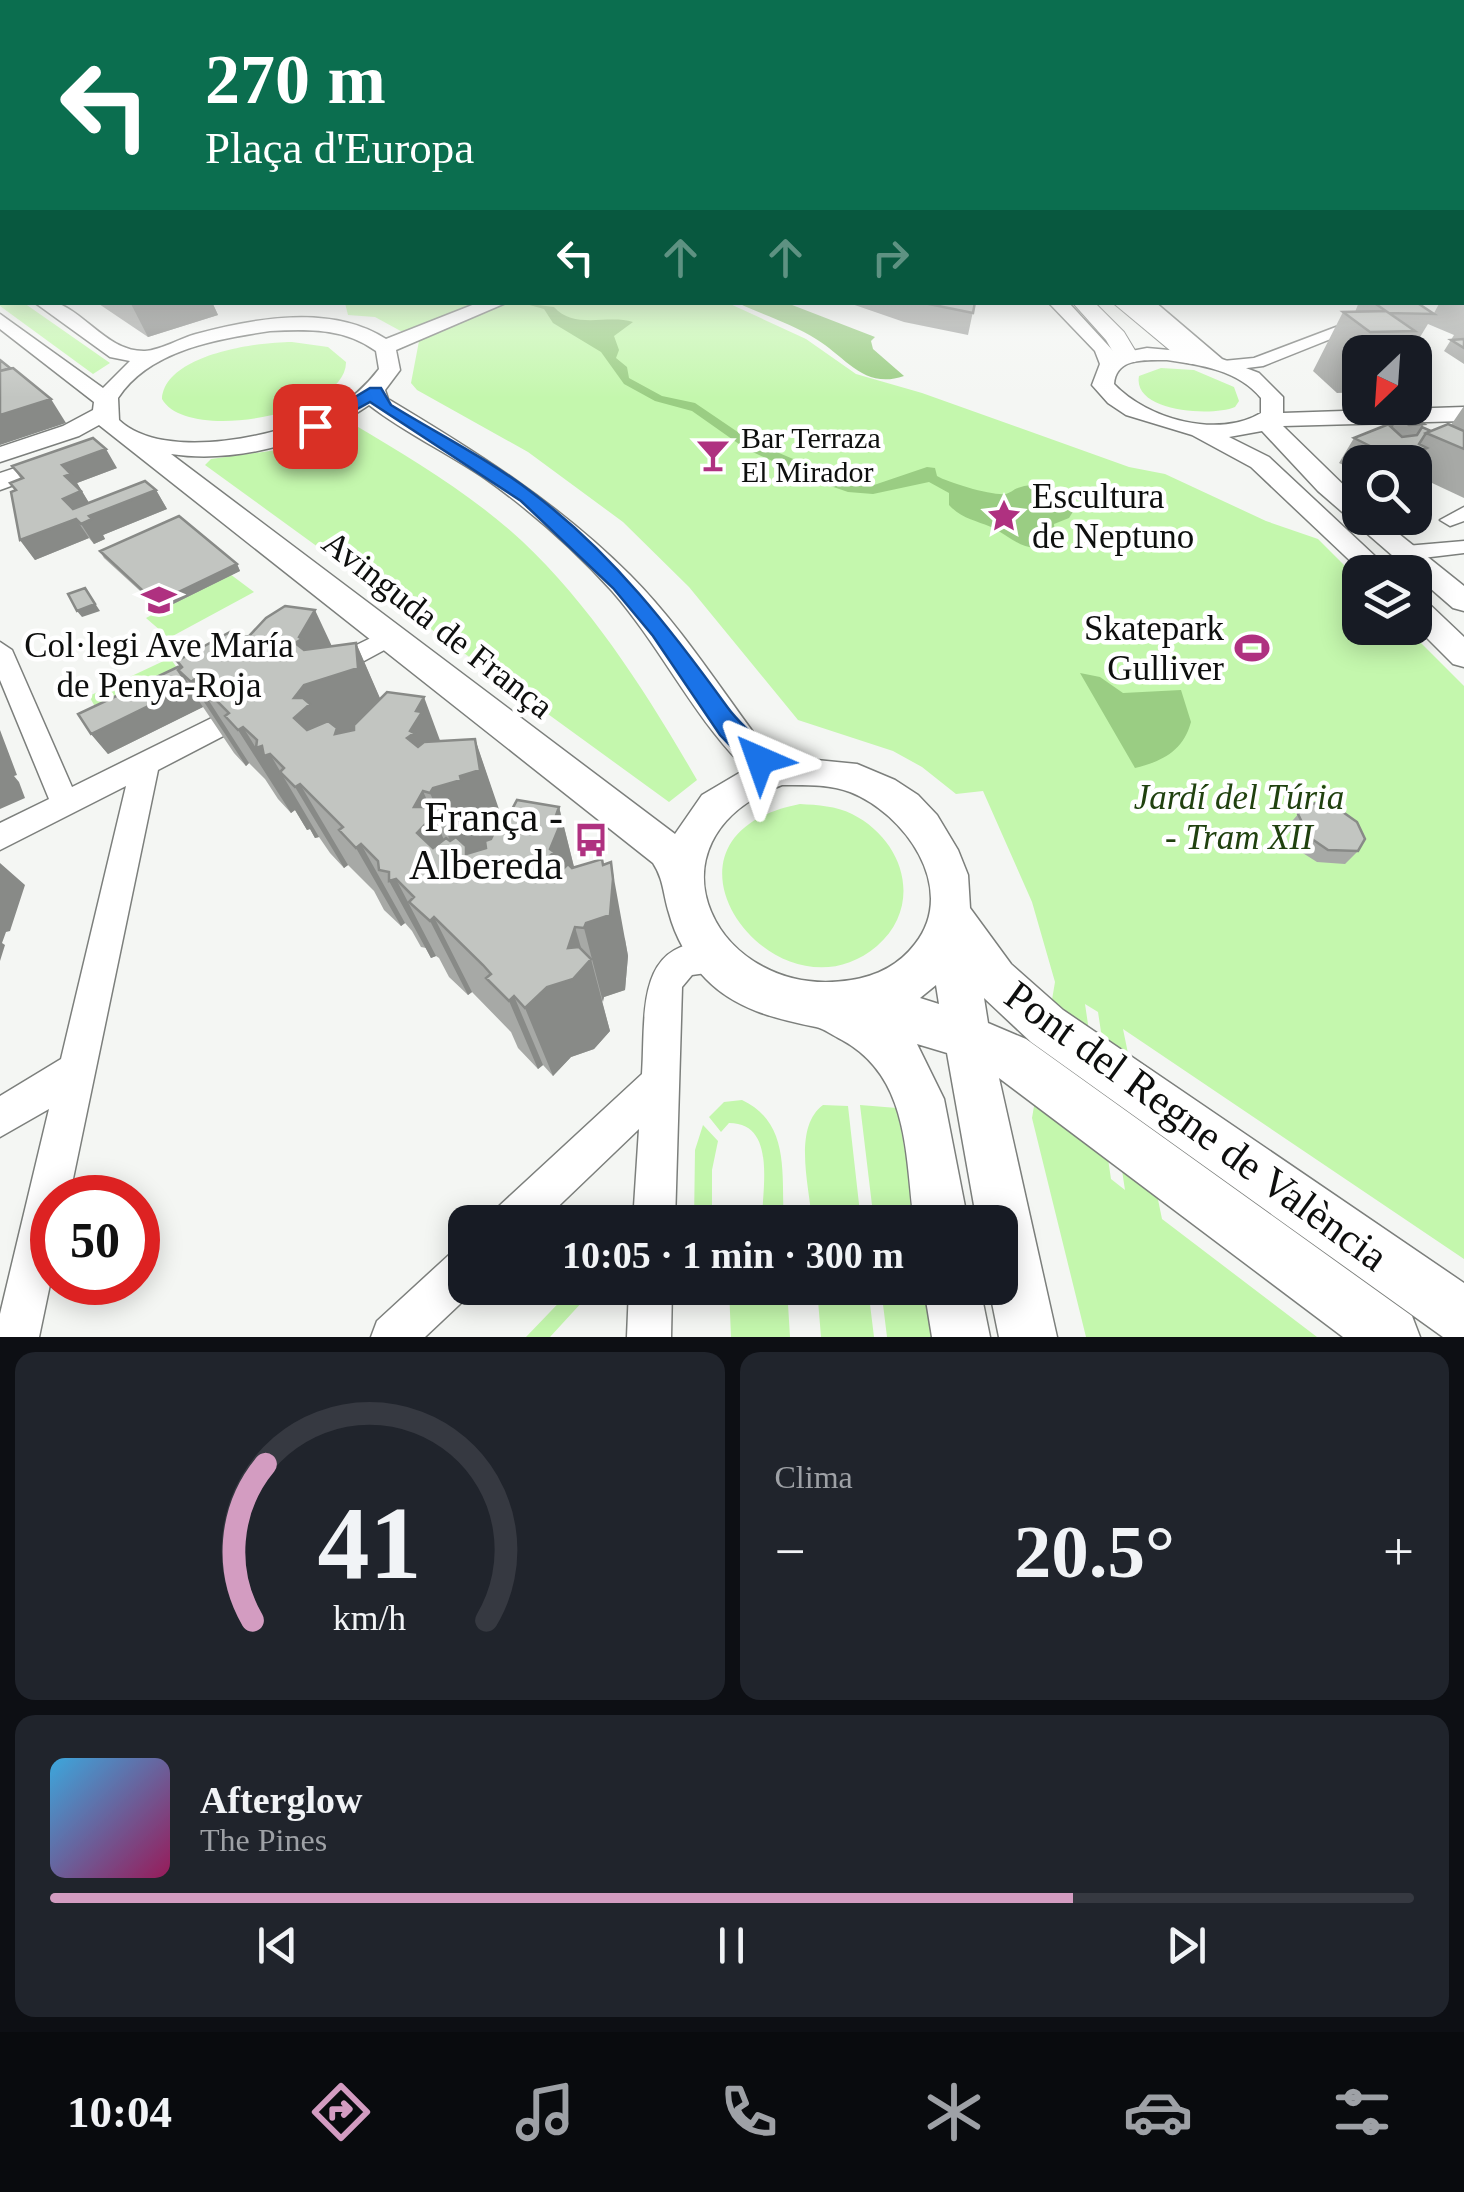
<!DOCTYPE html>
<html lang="es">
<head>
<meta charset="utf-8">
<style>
	body { margin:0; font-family:"Times New Roman",serif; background:#20242c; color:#f1f3f6; height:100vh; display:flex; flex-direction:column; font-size:38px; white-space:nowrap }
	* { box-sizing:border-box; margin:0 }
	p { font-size:32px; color:#9ea1a6 }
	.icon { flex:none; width:55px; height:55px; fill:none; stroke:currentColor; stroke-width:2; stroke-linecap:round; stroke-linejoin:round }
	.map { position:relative; height:1337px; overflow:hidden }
	.sheet { display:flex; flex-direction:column; gap:15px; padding:15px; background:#0d0f14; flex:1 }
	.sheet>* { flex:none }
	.banner { position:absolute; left:0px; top:0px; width:1465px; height:305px; box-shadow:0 5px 25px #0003; background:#0b6e4f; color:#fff; overflow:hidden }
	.needle { width:65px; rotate:205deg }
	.fabs { position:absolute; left:1342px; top:335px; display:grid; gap:20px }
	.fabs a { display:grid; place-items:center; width:90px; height:90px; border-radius:20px; background:#171b24; box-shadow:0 5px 25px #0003; font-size:50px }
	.speed { position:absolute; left:30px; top:1175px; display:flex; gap:20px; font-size:50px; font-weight:700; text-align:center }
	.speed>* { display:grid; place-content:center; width:130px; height:130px; border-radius:50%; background:#171b24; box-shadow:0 5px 25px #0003; line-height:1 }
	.speed .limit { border:15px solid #d22; background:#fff; color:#111 }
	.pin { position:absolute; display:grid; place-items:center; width:85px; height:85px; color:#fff; margin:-42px; border-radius:20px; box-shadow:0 5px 15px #0006 }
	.me { position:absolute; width:110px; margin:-55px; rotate:317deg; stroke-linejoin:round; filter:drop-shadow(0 0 8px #0008) }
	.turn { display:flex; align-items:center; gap:35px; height:210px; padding:0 40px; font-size:45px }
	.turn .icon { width:130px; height:130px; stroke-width:2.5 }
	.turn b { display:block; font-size:70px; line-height:85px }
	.lanes { display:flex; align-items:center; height:95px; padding:0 40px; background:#0003; justify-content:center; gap:50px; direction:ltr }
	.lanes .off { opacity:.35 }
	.big { font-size:75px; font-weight:800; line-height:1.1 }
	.sheet .tile { flex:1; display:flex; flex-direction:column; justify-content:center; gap:15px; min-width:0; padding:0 35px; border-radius:20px; background:#20242c }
	.sheet .dial { align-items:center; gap:0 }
	.dial svg { height:260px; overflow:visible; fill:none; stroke:#363941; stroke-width:7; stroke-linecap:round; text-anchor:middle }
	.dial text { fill:#f1f3f6; stroke:none }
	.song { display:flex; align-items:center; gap:30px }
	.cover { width:120px; height:120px; border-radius:15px; background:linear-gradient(135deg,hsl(200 70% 55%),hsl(330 70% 35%)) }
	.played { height:10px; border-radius:5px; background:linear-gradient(90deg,#d39cc1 75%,#363941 75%) }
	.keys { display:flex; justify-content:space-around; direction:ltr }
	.heat { display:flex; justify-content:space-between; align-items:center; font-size:55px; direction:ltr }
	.sheet .tiles { flex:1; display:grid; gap:15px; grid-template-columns:1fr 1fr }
	.tile:last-child { grid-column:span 2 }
	.trip { position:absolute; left:448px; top:1205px; width:570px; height:100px; border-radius:20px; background:#171b24; box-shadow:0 5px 25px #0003; font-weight:800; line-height:100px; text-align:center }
	.tab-bar { display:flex; height:160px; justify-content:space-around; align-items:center; background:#090b0e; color:#9ea1a6 }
	.tab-bar .icon { width:70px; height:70px }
	.tab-bar .selected { color:#d39cc1 }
	.tab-bar b { font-size:45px; color:#f1f3f6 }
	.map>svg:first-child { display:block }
</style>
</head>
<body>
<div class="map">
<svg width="1464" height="1337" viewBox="0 0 1464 1337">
	<rect width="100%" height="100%" fill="#f4f6f3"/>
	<path fill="#c4f7ad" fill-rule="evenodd" d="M0 286 2 302 24 303 110 363 93 374 0 306Z
		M345 303H728L806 339 856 374 922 393 1129 467 1165 474 1266 521 1318 539 1360 581V628H1406L1464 686V1259L1123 1029 1162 1219 1317 1337H1086L1032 1118 1055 982 1032 902 983 791 956 794 922 767 893 751 798 720 689 587 623 522 528 452 417 390 411 383 419 341 375 317 348 315ZM1085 1004 1098 1012 1125 1190 1111 1179Z
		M292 342 328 347 346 362C347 414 187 444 162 399 165 354 258 342 292 342Z
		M1161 368 1194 370 1234 387 1239 401 1235 407C1212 417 1132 412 1139 376Z
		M353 424C412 459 471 494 522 541 593 608 648 695 697 780L669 802 205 465 211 459 277 450Z
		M230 574 254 592 169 638 146 618Z
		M170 658 185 679 102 719 89 696Z
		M800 804C818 805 836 806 852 814 904 840 924 905 877 946 777 1031 630 837 800 804Z
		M742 1100C791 1123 781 1175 784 1222H762C762 1189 777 1123 729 1123L721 1132 709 1117 724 1102Z
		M823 1105 848 1106 861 1222H812C810 1189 792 1128 823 1105Z
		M860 1105 897 1108 918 1222H874Z
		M703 1125 718 1141 712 1170V1222H694L695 1150Z
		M573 1288H595L550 1337H526Z
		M729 1288H787L790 1337H731Z
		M817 1288H868L874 1337H821Z
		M881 1288H928L937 1337H887Z"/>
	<path fill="#9acd83" d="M522 303 554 307C574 330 608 314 633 322L614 336 619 350 616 358 627 367 629 378 662 396 695 403 751 441 845 481 874 485 927 467 935 468 937 476C949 483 993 496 1006 494 1011 493 1015 488 1021 487 1041 481 1068 489 1074 510L1069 518 1054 524 1055 541C1028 559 1013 537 991 527 975 520 962 519 949 505V493L929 482 873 494 848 492 816 481 746 449 692 411 655 401 624 384 601 352 553 323 544 309Z
		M738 303H787L875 337 871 341 873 349 904 376C864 390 846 357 816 339 793 324 763 315 738 303Z
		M1080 673 1100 677 1123 693 1181 690 1191 722C1183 751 1163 761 1135 768Z"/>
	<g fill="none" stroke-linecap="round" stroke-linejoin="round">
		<g stroke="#7c7f7c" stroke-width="3">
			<path id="minor" d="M1464 280V289H1462V280Z
				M1402 302H1423L1263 366 1223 371 1215 366 1223 361 1254 358Z
				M1464 507V521L1450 526 1440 520Z
				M1464 541V553L1406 560 1395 553 1406 546Z
				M393 627 405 635 401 641 340 674H322L319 668 322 662Z
				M0 642 12 650 72 787 238 705H256L260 712 256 719 158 770 69 1198H52V1275L39 1337H0V1314L49 1109 0 1137V1096L61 1059 126 786 0 850V823L49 799 0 680Z
				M715 943 727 948 732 959 727 970 692 975 682 987 675 1222H633L639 1129 542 1222H492L498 1207 642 1074C646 1017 634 937 715 943Z
				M465 1248V1288H477L425 1337H371L377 1321 450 1254Z
				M629 1288H672L671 1337H627Z"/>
		</g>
		<g stroke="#7c7f7c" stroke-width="3">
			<path id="major" d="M0 268H2V280H0Z
				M34 302C41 302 51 301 57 303 88 315 109 352 145 351 161 350 181 338 196 334 255 318 332 304 386 339L480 302H508L396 350 400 370 385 390 388 399C475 451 558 503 630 575 677 622 714 679 753 732L786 757 857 764 895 780 918 795 937 815 958 850 968 875 970 908 1011 964 1063 1010 1464 1283V1337H1443L1031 1042 984 998 988 1023 1026 1039 1412 1316 1420 1337H1343L999 1078 1057 1337H999L989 1288H1000V1222H977L947 1053 917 1044 944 1099 968 1222H914C905 1156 910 1077 842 1040 834 1036 823 1028 816 1027 776 1019 735 1009 706 979 689 962 675 936 669 913 663 894 664 880 653 863L99 425 79 436 0 462V447L63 426 93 410 94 402 0 329V314L103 388 130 361 110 357ZM270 331C308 329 344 328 376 351L379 369C366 386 352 399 333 409 283 436 165 463 119 420L118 398C149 350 217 339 270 331ZM369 405C405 433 448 453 486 479 531 511 575 550 612 591 661 647 693 717 746 769L702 795 675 834 171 454C236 464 316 442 369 405ZM782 785C804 785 829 784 850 792 904 813 959 888 915 944 899 965 877 976 851 980 717 1002 635 841 782 785ZM936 985 939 1004 920 998Z
				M1048 302H1068L1116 354 1147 348 1191 352 1134 302H1155L1222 359 1259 373 1283 397V413L1464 407V421L1283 426 1360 501V518H1379L1464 586V611L1453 608 1318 491 1262 431 1229 437 1269 457 1392 572H1362L1251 467 1192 435 1126 415 1108 403 1092 385 1100 364 1095 351ZM1167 360C1201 365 1238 370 1261 398V413C1218 439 1147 419 1114 384 1116 357 1146 360 1167 360Z
				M57 454 69 461 66 466 0 490V473Z
				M1415 598 1426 601 1464 637V667L1453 664 1415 626Z
				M924 1288H980L990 1337H932Z"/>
		</g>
		<g stroke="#7c7f7c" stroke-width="2">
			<path id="highway" d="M1072 302H1094L1124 332 1139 357 1135 362H1119L1106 340Z
				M1112 302H1136L1204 357 1192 364 1184 362Z"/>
		</g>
		<use href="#minor" fill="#fff" fill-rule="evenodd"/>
		<use href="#major" fill="#fff" fill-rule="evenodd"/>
		<use href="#highway" fill="#fff" fill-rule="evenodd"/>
	</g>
	<path fill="#a7a9a6" d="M1462 211H1464V265H1462Z
		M1462 287H1464V364L1444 351 1454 335 1428 324 1440 302H1462Z
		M96 302H212L218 315 148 337Z
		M846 302H975L968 335 904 322Z
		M1359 302H1416L1434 314 1411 352H1360V392L1337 393 1313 371 1343 312H1355Z
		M1464 406V498L1415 475V462H1360V473L1339 463 1354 438 1394 422 1397 417 1424 424 1422 427 1431 431 1451 425Z
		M12 466 117 468 77 483 89 503 156 490 167 509 103 535 105 539 94 544 89 538 35 560 20 540 21 479Z
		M100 551 237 564 240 571 161 610 104 558Z
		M234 639 332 647 356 643 380 699 440 741 475 739 501 818 559 807 574 867 625 939 628 956 625 990 604 997 602 1002 610 1031 594 1049 571 1057 553 1076 543 1065 538 1069 518 1048 511 1032 472 992 468 995 449 977 439 958 436 956 431 958 426 948 421 947 412 931 405 923 401 926 384 910 374 891 348 865 344 868 330 853 319 837 315 838 310 829 307 830 295 810 291 813 278 799 265 779 249 763 246 766 234 753 203 707 108 754 91 734 180 666 177 661Z
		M1306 805 1358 851 1345 864 1317 862 1298 850 1287 827Z"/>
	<path fill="#888a87" d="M130 302H212L218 315 148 337Z
		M51 399 66 423 0 445V415Z
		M1386 447 1377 462H1370L1378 450Z
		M1427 448 1415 466V462H1400L1402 460Z
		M106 449 117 468 77 483 94 511 76 518 63 499 62 465Z
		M156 490 167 509 103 535 105 539 94 544 81 524 89 516Z
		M76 519 89 538 35 560 20 540Z
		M237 564 240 571 161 610 156 603Z
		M85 588 100 611 82 617 77 611Z
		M315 610 344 672 356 643 393 728 346 772 257 679 231 640 230 632 246 659Z
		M195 679 249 763 246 766 191 682Z
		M189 686 203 707 108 754 91 734Z
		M424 697 455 781 460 776 475 739 503 821 508 852 464 874 407 738 416 711Z
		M243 727 256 748 262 746 270 754 319 837 315 838 310 829 307 830 295 810 291 813 238 730Z
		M0 730 17 775 14 776 19 782 25 798 0 809Z
		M300 784 348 865 344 868 295 787Z
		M423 791 468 896 417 833 414 807Z
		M559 807 579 887 575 927 586 965 591 959 610 1031 594 1049 571 1057 553 1076 525 1008 568 948 548 858 553 824Z
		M361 844 405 923 401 926 356 848Z
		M611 862 628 956 625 990 604 997 603 1002 584 928Z
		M0 863 25 885 10 931 6 932 2 943 5 945 0 961Z
		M396 879 436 956 431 958 389 881Z
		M434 917 472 992 468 995 430 921Z
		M514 996 543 1065 538 1069 509 1001Z"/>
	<path fill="#c2c5c1" stroke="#888a87" stroke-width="2.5" d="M0 211H2V232L0 230Z
		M919 302H975L973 313Z
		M1373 302H1416L1434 314 1389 313 1415 331 1370 332 1343 312 1386 311Z
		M1464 339V348L1451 340Z
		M0 360 10 368 0 371Z
		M13 368 51 399 0 415V371Z
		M1413 416 1424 424 1409 425 1397 417Z
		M1394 422 1392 426 1389 425 1402 437 1417 435 1422 427 1431 431 1426 433 1419 444 1427 448 1402 460 1387 454 1394 450 1386 447 1378 450 1354 438Z
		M1448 424 1464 431V449L1426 433Z
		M93 438 106 449 62 465 71 474 65 476 81 491 63 499 73 509 145 481 156 490 89 516 92 519 81 524 76 519 20 540 11 492 16 490 10 483 23 478 12 466Z
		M179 516 237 564 156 603 100 551Z
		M85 588 95 604 77 611 68 594Z
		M285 606 315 610 299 637 302 639 295 643 304 650 356 643 358 668 304 685 294 698H303L310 704 294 718 307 730 328 721 337 728 335 734 354 730V725L387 692 424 697 416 711 422 712 410 731 414 733 407 738 418 747 424 742 475 739 480 770 460 776 461 780 433 788 430 793 423 791 414 807H424L433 816 417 833 433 848 446 838 450 841 456 837 466 846V854L486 848 485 841 491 839 502 816 508 817 517 800 559 807 553 824 560 825 550 849 554 852 548 858 562 870 568 864 572 868 602 859 603 865 611 862 613 879 610 915 586 923 584 928 575 927 568 948 579 947 591 959 573 979 547 987 525 1008 514 996 509 1001 486 978 491 974 483 965 434 917 430 921 409 902 414 897 396 879 389 881V872L379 870 378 861 361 844 356 848 339 830 343 827 300 784 295 787 280 772 284 768 270 754 264 756 262 746 256 748 257 740 243 727 238 730 225 716 229 713 195 679 191 682 178 670 182 667 177 661 230 632 231 640 249 636 266 618Z
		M180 666 181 668 178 670 189 686 91 734 78 714Z
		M1316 803 1337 808 1357 822 1365 839 1358 851 1328 850 1309 837 1298 814 1306 805Z"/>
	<linearGradient id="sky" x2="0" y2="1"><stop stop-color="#89bec0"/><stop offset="0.53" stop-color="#fafbfa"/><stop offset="1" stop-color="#fafbfa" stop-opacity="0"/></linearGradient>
	<rect width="1464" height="398" fill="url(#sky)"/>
	<path fill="#1a73e8" stroke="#114b97" stroke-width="2.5" d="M370 388H381L391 405C438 434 490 460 534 494 612 553 671 629 728 708 741 726 762 740 772 760L769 767H751L720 735 653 636 613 588 521 501 370 402 321 429 307 426Z"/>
	<defs>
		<g id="bar-bare" transform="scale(2.7)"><path d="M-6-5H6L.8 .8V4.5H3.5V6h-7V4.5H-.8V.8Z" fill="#af3180" stroke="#fff" stroke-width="2.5" paint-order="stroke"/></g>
		<g id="sight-bare" transform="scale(2.7)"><path d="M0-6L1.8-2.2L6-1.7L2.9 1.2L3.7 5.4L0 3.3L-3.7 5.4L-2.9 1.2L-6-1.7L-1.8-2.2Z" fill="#af3180" stroke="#fff" stroke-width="2.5" paint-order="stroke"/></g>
		<g id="school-bare" transform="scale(2.7)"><path d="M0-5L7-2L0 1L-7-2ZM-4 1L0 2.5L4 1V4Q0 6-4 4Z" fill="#af3180" stroke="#fff" stroke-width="2.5" paint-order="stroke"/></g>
		<g id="stadium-bare" transform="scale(2.7)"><path d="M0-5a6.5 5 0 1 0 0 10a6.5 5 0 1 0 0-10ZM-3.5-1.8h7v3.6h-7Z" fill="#af3180" stroke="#fff" stroke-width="2.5" paint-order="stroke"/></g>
		<g id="bus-bare" transform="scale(2.7)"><path d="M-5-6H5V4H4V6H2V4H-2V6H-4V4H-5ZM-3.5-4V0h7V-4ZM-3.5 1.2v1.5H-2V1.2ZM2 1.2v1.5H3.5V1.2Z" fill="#af3180" stroke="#fff" stroke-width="2.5" paint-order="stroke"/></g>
	</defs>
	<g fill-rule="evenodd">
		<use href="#bar-bare" x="713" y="455"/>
		<use href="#sight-bare" x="1004" y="516"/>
		<use href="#school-bare" x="159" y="600"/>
		<use href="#stadium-bare" x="1252" y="648"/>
		<use href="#bus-bare" x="591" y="840"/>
	</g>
	<g text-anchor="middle" stroke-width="9" stroke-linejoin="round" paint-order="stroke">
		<g font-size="30" fill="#0e0f0e" stroke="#fff" text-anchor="start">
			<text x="741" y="448">Bar Terraza<tspan x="741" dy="34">El Mirador</tspan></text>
		</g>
		<g font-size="35" fill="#0e0f0e" stroke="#fff" text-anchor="start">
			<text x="1032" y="508">Escultura<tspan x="1032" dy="40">de Neptuno</tspan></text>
			<text x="1224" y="640" text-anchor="end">Skatepark<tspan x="1224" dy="40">Gulliver</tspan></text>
			<text x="159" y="657" text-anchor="middle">Col·legi Ave María<tspan x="159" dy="40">de Penya-Roja</tspan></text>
		</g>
		<g font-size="35" fill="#0e0f0e" stroke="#fff">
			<text transform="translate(438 624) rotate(38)" y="12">Avinguda de França</text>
		</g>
		<g font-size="35" font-style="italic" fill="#20410f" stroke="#fff">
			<text x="1239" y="809">Jardí del Túria<tspan x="1239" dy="40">- Tram XII</tspan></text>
		</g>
		<g font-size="42" fill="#0e0f0e" stroke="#fff" text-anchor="end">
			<text x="563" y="831">França -<tspan x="563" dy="48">Albereda</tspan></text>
		</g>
		<g font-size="42" fill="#0e0f0e" stroke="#fff">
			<text transform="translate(1197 1125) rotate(36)" y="15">Pont del Regne de València</text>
		</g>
	</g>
</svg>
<div class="fabs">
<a><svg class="needle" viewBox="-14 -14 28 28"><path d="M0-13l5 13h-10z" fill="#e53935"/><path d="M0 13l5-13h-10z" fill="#9ea1a6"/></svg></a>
<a><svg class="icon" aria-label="search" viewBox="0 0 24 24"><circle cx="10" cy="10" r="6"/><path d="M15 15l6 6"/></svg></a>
<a><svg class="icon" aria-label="layers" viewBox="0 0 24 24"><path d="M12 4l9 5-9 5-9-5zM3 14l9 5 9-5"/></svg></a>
</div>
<div class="speed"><div class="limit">50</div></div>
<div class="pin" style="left:315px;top:426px;background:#d93025"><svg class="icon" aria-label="arrive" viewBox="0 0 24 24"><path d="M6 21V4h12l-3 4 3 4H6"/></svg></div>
<svg class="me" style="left:760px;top:760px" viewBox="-20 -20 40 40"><path d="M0-17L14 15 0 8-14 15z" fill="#1a73e8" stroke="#fff" stroke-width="4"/></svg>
<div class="trip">10:05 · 1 min · 300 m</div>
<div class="banner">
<div class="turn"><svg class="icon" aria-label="left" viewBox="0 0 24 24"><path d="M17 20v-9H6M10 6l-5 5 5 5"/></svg><div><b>270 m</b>Plaça d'Europa</div></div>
<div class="lanes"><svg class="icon" aria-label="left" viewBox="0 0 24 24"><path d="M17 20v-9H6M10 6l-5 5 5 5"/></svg><svg class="icon off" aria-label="ahead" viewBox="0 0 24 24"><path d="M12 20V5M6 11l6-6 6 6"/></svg><svg class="icon off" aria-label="ahead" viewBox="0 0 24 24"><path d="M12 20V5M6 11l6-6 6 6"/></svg><svg class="icon off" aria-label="right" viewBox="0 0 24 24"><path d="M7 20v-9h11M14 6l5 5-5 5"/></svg></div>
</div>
</div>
<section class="sheet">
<div class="tiles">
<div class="tile dial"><svg viewBox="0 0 100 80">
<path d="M14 69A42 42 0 1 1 86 69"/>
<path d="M14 69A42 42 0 0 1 18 21" stroke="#d39cc1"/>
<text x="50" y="56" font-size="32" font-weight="700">41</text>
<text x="50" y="72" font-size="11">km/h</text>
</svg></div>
<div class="tile"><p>Clima</p>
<div class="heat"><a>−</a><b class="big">20.5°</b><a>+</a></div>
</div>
<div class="tile">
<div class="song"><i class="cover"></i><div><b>Afterglow</b><p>The Pines</p></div></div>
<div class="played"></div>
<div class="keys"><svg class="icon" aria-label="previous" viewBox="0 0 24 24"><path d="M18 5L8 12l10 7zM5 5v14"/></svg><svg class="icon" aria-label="pause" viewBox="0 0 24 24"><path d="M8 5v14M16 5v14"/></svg><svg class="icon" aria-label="next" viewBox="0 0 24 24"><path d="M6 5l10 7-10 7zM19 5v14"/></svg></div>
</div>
</div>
</section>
<nav class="tab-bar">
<b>10:04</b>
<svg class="icon selected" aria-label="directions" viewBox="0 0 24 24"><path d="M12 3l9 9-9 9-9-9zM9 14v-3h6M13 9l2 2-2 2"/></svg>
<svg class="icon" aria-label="music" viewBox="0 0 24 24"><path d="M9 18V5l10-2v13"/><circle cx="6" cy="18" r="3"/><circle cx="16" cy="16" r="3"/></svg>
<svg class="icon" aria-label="phone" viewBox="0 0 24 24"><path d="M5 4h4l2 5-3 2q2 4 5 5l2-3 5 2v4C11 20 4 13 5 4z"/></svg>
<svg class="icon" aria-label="climate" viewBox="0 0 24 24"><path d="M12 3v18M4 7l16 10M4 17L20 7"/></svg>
<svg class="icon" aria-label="car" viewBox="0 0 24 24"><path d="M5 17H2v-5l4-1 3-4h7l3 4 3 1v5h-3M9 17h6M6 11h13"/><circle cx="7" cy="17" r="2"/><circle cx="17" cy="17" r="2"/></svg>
<svg class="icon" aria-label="filters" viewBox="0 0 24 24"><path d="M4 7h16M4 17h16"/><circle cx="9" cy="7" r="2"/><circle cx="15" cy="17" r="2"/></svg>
</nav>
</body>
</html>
